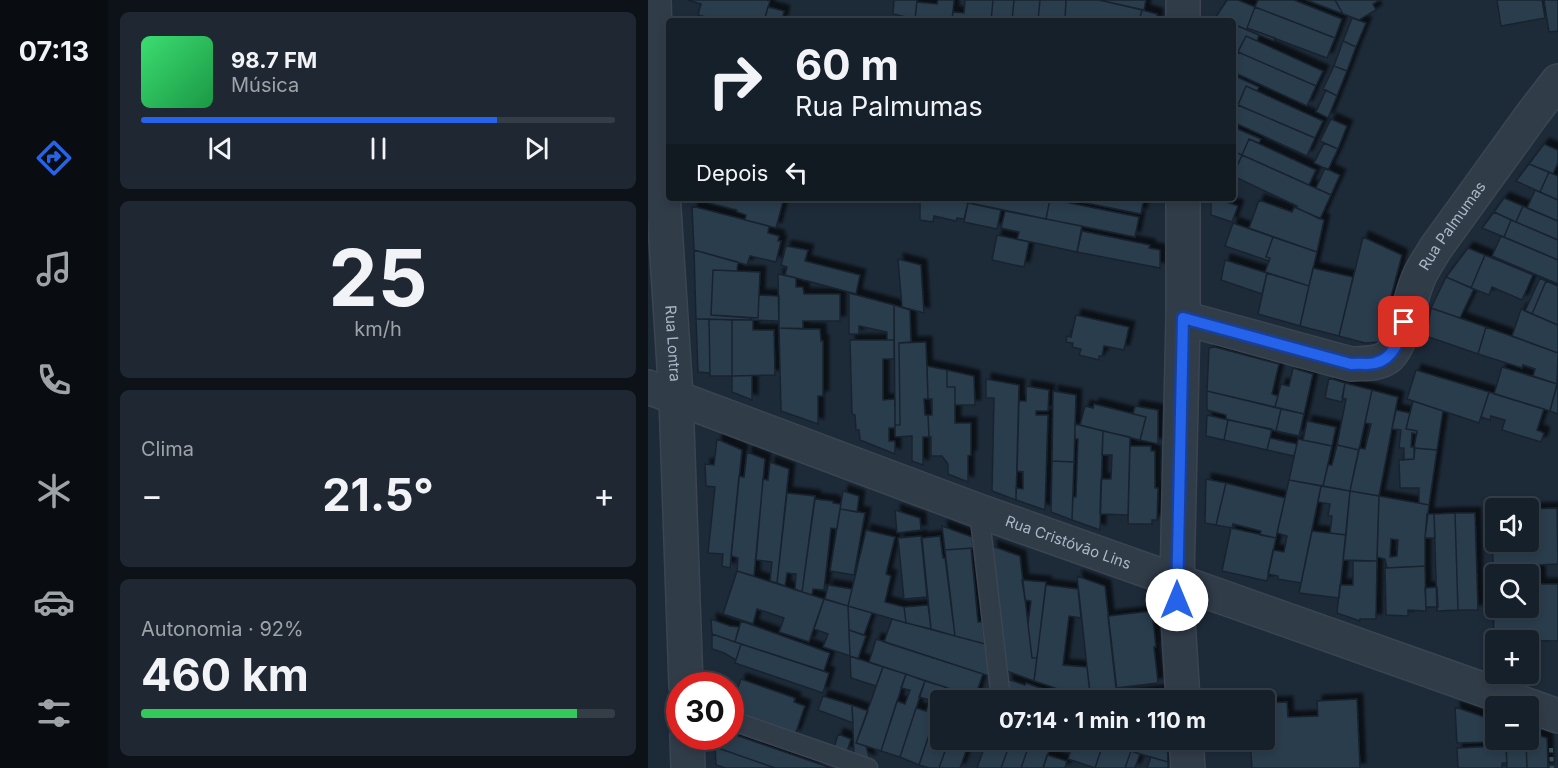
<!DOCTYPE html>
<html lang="pt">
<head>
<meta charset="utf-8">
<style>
	body { margin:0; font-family:Inter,sans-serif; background:#1f2832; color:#f1f3f6; height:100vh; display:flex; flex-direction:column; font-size:22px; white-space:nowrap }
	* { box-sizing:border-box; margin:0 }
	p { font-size:20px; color:#9ea3a8 }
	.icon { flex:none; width:33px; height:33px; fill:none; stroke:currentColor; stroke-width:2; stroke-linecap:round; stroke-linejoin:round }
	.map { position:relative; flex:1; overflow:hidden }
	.drawer { display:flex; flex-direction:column; gap:12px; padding:12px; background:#0c1217; width:540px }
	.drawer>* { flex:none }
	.hud { position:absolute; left:18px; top:18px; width:570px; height:183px; border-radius:6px; box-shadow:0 3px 9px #0003,0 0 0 2px #353e47; background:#16202a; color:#f1f3f6; overflow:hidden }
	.controls { position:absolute; left:837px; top:498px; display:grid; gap:12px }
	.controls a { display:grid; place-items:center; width:54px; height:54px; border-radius:6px; background:#16202a; box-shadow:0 3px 9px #0003,0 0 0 2px #353e47; font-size:30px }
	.speed { position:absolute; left:18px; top:672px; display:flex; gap:12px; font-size:30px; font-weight:700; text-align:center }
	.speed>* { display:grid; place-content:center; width:78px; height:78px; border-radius:50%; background:#16202a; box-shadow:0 3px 9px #0003,0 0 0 2px #353e47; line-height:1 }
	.speed .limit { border:9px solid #d22; background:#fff; color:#111 }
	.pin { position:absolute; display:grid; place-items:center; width:51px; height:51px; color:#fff; margin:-26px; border-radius:12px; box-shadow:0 3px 9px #0006 }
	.me { position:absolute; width:66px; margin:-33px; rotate:0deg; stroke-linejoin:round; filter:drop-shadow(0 0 4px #0008) }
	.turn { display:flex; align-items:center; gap:21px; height:126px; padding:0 30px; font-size:27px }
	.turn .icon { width:78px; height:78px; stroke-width:2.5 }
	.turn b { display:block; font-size:42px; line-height:51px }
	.then { display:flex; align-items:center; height:57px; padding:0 30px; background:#0003; gap:12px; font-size:22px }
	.big { font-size:45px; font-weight:700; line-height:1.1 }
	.drawer .widget { flex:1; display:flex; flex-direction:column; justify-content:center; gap:9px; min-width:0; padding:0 21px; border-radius:9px; background:#1f2832 }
	.drawer .dial { align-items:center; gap:0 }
	.dial b { font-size:78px; line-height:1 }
	.song { display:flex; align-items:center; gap:18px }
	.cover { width:72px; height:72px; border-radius:9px; background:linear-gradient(135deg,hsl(140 70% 55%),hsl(140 70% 35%)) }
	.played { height:6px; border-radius:3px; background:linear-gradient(90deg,#2563eb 75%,#353e47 75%) }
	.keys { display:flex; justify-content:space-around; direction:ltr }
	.heat { display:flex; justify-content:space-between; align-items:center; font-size:33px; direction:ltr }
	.charge { height:9px; border-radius:4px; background:linear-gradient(90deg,#34c759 92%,#353e47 0) }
	.trip { position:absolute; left:282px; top:690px; width:345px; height:60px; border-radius:6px; background:#16202a; box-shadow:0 3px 9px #0003,0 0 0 2px #353e47; font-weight:700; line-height:60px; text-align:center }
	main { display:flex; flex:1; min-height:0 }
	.menu { display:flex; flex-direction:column; width:108px; justify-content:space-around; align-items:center; background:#090d11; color:#9ea3a8 }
	.menu .icon { width:42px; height:42px }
	.menu .current { color:#2563eb }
	.menu b { font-size:27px; color:#f1f3f6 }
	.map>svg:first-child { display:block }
</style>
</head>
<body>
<main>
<nav class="menu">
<b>07:13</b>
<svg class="icon current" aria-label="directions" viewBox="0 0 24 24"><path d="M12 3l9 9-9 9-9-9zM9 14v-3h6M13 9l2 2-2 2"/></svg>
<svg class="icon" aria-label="music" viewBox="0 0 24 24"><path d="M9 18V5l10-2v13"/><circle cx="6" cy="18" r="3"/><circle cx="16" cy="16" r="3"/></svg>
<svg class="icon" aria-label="phone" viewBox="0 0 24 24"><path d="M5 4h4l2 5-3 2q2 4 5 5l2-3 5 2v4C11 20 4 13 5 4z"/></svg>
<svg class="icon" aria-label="climate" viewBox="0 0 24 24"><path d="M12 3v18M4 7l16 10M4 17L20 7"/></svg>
<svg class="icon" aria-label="car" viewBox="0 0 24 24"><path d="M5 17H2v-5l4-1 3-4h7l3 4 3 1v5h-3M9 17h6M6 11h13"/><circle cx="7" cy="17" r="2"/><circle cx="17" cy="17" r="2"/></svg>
<svg class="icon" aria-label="filters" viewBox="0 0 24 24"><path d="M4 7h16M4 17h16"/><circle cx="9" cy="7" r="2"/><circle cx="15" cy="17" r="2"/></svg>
</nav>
<section class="drawer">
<div class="widget">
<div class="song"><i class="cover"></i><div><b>98.7 FM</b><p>Música</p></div></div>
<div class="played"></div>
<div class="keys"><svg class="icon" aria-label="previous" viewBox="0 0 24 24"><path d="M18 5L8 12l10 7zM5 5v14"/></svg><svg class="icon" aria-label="pause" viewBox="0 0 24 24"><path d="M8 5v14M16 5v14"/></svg><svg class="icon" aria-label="next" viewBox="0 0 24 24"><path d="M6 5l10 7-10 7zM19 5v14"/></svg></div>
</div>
<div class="widget dial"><b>25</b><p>km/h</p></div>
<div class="widget"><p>Clima</p>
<div class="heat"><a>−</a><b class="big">21.5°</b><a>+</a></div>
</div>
<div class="widget"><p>Autonomia · 92%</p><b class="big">460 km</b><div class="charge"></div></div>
</section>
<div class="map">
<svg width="910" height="768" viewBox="0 0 910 768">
	<defs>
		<filter id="shadow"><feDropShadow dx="5.5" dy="-5.5" stdDeviation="1.5" flood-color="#0009"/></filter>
	</defs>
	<rect width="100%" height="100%" fill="#1d2a38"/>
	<path fill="#2c3c4d" stroke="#19232f" stroke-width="1.5" fill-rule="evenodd" filter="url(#shadow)" d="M40 0H118L122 1 116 21H74L50 15 53 4Z
		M246 0H269L267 19 245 14Z
		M290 0H306L304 21H278L267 19 269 2 289 4Z
		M317 0H345L343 21H304L305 12 316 13Z
		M345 0H366L364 21H343Z
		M366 0H392L390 21H364Z
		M392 0H418L417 21H390Z
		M418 0H451L494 10 491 21H432L424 19V21H420L417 20Z
		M451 0H498L496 10Z
		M579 0H590L607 7 599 28 627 38 626 41 585 24V21H578L568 17Z
		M610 0H646L694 19 687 38 607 7Z
		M658 0H687L695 14Z
		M687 0H732L725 4 728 10 711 20 695 14Z
		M849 0H894L897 18 853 26Z
		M896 0H910V31L901 32Z
		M120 7 136 11 134 21H116Z
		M607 7 687 38 679 58 599 28Z
		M494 10 509 14V21H491Z
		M704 18 718 23 708 47 695 41Z
		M585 24 611 35 609 41 598 36 590 52 585 50Z
		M598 36 675 71 668 86 590 52Z
		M695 41 708 47 699 71 686 66Z
		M590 52 668 86 659 106 585 72V64Z
		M686 66 699 71 689 96 675 89Z
		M585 75 611 87 609 91 598 86 590 105 585 103Z
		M598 86 675 121 667 138 590 105Z
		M678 90 689 96 680 118 668 112Z
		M590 105 667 138 659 156 585 122V116Z
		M683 119 699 126 690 149 672 141Z
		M585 127 613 139 611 143 601 139 594 155 585 151Z
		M601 139 668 170 661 185 594 155Z
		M676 143 690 149 680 170 666 163Z
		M896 144 910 150V163L905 174 881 164Z
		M585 151 594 155 585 175Z
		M594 155 683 195 672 219 649 208V206L585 176Z
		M881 164 901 172 892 192 868 181Z
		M677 168 692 175 683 195 668 188Z
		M901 172 910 176V200L892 192Z
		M887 190 910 200V221L879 208Z
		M63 198H136L128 228 97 220 98 215 89 212V210L61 203Z
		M272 198H296L320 203 316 219 309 218 308 221 286 216 285 222 272 220Z
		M309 198H397L402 199 398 219 308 200Z
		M413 198H496L493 214Z
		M563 198H567L590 206 584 222 563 215Z
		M856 198 875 206 868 222 846 212Z
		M402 199 491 217 487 237 398 219Z
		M611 200 644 212 646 207 676 220 669 252 601 228Z
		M320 203 353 210 349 229 316 222Z
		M44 206 121 226 120 233 131 236 130 241H133L128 262 102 256 99 265 46 250Z
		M875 206 910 221V240L868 222Z
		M357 211 434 226 429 252 369 239 371 232 353 228Z
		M846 212 863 220 856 237 834 228Z
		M863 220 910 240V260L856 237Z
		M585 223 625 237 618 257 622 258 621 261 577 246Z
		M434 231 502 245 501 248 512 250V268L429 252Z
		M349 235 381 242 376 267 344 260Z
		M853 236 910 260V284L844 256Z
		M625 237 669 252 661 286 617 272 622 258 618 257Z
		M715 237 754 255 731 342 717 343 691 336Z
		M138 246 160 250 157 261 212 275 208 294 137 275 139 267 133 265Z
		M820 248 837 255 823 288 798 277Z
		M46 250 90 262 89 271 65 270 63 315 103 318V320L48 319Z
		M837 255 885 275 874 300 844 287 841 295 823 288Z
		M250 259 273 265 276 313 254 307Z
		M577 260 619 273 614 294 573 280Z
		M665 268 705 277 691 336 652 326Z
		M65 270 112 272 110 318 63 315Z
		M619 273 661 286 652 326 610 314Z
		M130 274 148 278V287H155L156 294H192V321H155V329L131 328Z
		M798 277 826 289 812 318 783 308Z
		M892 278 898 281 884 314 877 311Z
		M898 281 910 286V325L884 314Z
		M201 293 246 305V340H239V332L211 326V334H201Z
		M111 295 131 296V321L103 320V318H110Z
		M246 305 262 310 263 342 251 343 252 425H247Z
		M783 308 838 327 830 354 778 336Z
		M873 309 910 325V353L864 336Z
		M428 315 481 327 476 350 456 346 454 356H451V360L431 355 433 349 424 347 425 343 418 342 419 336 423 337Z
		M48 319H61L62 373 50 372Z
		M61 319 84 320V376H62Z
		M84 320H105V330H126L127 375 84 376Z
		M838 327 910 353 909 384 885 376 887 369 875 365 874 368 830 354Z
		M131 328 172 329 173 341H175V396H170V424L133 411Z
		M202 340H246V359H235V400L247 399V428H241V441H247V454L212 440 211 430H208L207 415 204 414Z
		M278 342 280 399H276L277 415H280L281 437H275V465L264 461V436L247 437V425H252L251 343Z
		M567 347 631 364 624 394 630 396 627 407 559 391 561 348Z
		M279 366 299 370V387H307V423H323V455L320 456V482L300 474V464L294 456H283V437H281L280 415H284V399H280Z
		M854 367 909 384 902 411 846 394Z
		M645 368 665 374 656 414 627 407 633 384 641 386Z
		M299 370 326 376 327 405H307V387H299Z
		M768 370 841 392 831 423 759 399Z
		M84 376H104V400L84 392Z
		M681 378 697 383 694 402 677 398Z
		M338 379 371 385 368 500 344 491 346 398H338Z
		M910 382V414L902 411Z
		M697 383 724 390 711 450 689 445 698 399 694 398Z
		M378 386 401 390 400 411H388V415H400L397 510 368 500V488L375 489V472L369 471 371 401H378Z
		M724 390 750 397 731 496 702 491 711 448 717 449 723 424 717 423Z
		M405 391 428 395 426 462 404 461Z
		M559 391 633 409 628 431 578 419V415L559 410Z
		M841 392 896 409 889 430 896 433 893 442 854 430 857 420 843 416 842 420 833 417Z
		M765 401 795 411 789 450 766 448 769 431 758 429Z
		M446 404 498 417 492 440 432 425 437 406 445 408Z
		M487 406 510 410V444L492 440 498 417 485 414Z
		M633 409 656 414 651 436 628 431Z
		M748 410 762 413 758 429 769 431V434L764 433 763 447H767L766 459 756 460V448H751L753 430 744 429Z
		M559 415 580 420 576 440 558 436Z
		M580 420 624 429 619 450 576 440Z
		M659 421 688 427 684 446 655 440Z
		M427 424 455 431 452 530 424 520 425 497H428L430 439H427Z
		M455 431 482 437 480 515 452 514 453 479H463L464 455H454Z
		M622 438 649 444 646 456 619 450Z
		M69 439 94 450 82 568 74 566 75 554 60 553 67 487 58 486 57 464 66 465Z
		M650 439 684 446 675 486 641 480Z
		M689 445 711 450 702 491 675 486 680 465H684Z
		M482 446H503V451H507V488H510L509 520H504V524H480Z
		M766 448 789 450 781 505 771 503V488H752L751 460 766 459Z
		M99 452 117 459 106 576 89 571 90 558 83 556 91 476 96 477Z
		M404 461 426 462 424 520 403 512Z
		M122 462 141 469 129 583 122 581 124 562 108 560 115 479 120 480Z
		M558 479 578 483 568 525 557 523Z
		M641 480 673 486 653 583 630 579V576L620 574 625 550 636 552 639 536 629 533Z
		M578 483 637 498 628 538 612 535 613 531 585 524 584 528 568 525Z
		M673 486 702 491 698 535 682 533 684 516H680L682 504 670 502Z
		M195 491 211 496 209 512 192 509Z
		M702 491 731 496 729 561 695 560Z
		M139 493 167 496 154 592 147 589 148 574 139 573 137 586 129 583Z
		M731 496 781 505 777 538V566L739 568 737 559 729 557ZM743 539 750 540 749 556 742 557Z
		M167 499 185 501V503L193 504 189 529 183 528 176 590 165 589 164 595 154 592Z
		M909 508 910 564 891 565 892 584H910V641L848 640 846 642 845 583H848V608H880V574H858V565H845L844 509H848V542H880V509Z
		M192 509 217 513 206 575 182 571Z
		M247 510 272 518 273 530 249 533Z
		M807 513 810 610 789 611 786 514Z
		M807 513H827L830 610H810Z
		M779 514H786L787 538H777Z
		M294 526 324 537 325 548 297 550Z
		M583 528 628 538 619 581 574 571Z
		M218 530 247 537 238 574 243 576 237 602 256 607 258 623 200 606Z
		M664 531 698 535 691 598 651 593Z
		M273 536 279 597 256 599 250 538Z
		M292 536 295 558H297L307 636 283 629 274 538Z
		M344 546 372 556 384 658H389L386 681 359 671Z
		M323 548 330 622H334L337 644 307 636 297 550Z
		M705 561H729L728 619H712V621L689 613 692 585H705Z
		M777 566 778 611 760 610V616L738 615 737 568Z
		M89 571 176 599 161 642 131 632 136 618 109 609 105 624 75 614Z
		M429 576 457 586 469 691 442 694Z
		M374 580 398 582 389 658H384L380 624 383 601 377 600Z
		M180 585 204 589 200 606 177 599Z
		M398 585 430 589 433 618 421 616 415 665 439 667 443 700 386 681Z
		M789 587 790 607H778L777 588Z
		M176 599 200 606 202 656 175 647 180 634 166 629Z
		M280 605 283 629 258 623 256 607Z
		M200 606 224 613 216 635 201 630Z
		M504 611 508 647H506L510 683 468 688 460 616Z
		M63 619 82 626 91 627 87 642 64 634Z
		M244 619 337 644 341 676 236 642Z
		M93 621 182 653 176 671 87 642Z
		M201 630 218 636 210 659 202 656Z
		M64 634 93 644 88 660 76 653 64 649Z
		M228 639 335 674 327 697 221 662Z
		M93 644 181 673 175 693 87 663Z
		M202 656 235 667 228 686 203 678Z
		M235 667 258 674 233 751 208 743Z
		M258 674 277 681 252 757 233 751 249 701 257 704 262 690 253 688Z
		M93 679 147 698 146 702 157 706 147 735 82 713V709Z
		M359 679 377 685 378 683 426 700H362Z
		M277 681 297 687 271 765 252 757 268 708 278 711 282 700 271 697Z
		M516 690 517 700H470V695Z
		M175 696 204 705 205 723 170 710Z
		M709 699 712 768H604L602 740H616V703L639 702 640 717 670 716 669 701Z
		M292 703V740H301L291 768H281L271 765Z
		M204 705 220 711 208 743 218 746 222 760 206 755Z
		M807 707 848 721V742L809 743Z
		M880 732 899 738 900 768H879L878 740H880Z
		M82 733 183 768H127L67 747V736H82Z
		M190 734 203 739 199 752 186 748Z
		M301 740H322L312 768H291Z
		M339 740 363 741 353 768H329Z
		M373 740H383L373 768H353L363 741 372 743Z
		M383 740H405L395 768H373Z
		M405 740H426L422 752 403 745Z
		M426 740H451L456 741 447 768 420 759Z
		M451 740H519L520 762 492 754Z
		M858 740H878L879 768H859Z
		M456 741 483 751 477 768H447Z
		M853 746V751L858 750 859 763H854V768H810L809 748Z
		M67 747 127 768H77L68 765Z
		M483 751 492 754 487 768H477Z
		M399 755 419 761 417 768H395Z
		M503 757 520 762V768H499Z"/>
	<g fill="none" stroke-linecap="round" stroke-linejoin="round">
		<g stroke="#3b4552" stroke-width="21">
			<path id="service" d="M331 511 353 699
				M82 720 220 768"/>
		</g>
		<g stroke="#3b4552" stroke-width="36">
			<g id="minor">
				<path id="s1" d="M6 0 9 99 28 397 38 686"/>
				<path d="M535 21V0"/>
				<path d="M535 198V318L529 582 530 619 535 700"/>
				<path id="s2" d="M535 318 703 364C716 363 729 365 740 357 755 344 761 301 769 282 773 270 781 260 787 249L883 116 910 81"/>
				<path d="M39 736 40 768"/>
				<path d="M538 740 540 768"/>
			</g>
		</g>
		<g stroke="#3b4552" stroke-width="36">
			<g id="tertiary">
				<path id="s3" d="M0 387 331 511 910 716"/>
			</g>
		</g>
		<path stroke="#385152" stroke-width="4" stroke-dasharray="4.5 4.5" stroke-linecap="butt" d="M903 748 904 768"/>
		<use href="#service" stroke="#313c49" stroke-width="18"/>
		<use href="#minor" stroke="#313c49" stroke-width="33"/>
		<use href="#tertiary" stroke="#313c49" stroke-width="33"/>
	</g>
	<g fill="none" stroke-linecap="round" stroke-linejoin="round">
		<g stroke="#184099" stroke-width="15">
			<path id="route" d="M529 600 535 318 703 364C711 363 720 365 727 363 746 359 752 338 756 322"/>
		</g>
		<use href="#route" stroke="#2563eb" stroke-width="10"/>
	</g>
	<g text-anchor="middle" stroke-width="6" stroke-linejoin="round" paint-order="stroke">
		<g font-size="15" fill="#abb7c6" stroke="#17212d">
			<text dy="5" stroke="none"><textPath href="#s2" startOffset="360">Rua Palmumas</textPath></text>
			<text dy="5" stroke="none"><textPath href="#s1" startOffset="344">Rua Lontra</textPath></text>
			<text dy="5" stroke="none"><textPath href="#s3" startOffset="448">Rua Cristóvão Lins</textPath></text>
		</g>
	</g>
</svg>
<div class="controls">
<a><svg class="icon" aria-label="sound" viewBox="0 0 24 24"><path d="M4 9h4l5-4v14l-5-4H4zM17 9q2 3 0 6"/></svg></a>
<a><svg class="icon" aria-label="search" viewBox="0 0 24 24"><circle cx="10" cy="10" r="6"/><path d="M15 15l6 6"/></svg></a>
<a>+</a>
<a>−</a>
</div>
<div class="speed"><div class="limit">30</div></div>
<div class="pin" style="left:756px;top:322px;background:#d93025"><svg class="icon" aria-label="arrive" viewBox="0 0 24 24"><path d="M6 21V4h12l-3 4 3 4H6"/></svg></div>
<svg class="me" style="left:529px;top:600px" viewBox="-20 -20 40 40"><circle r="19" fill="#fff"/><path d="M0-13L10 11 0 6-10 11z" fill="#2563eb"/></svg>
<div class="trip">07:14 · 1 min · 110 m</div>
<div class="hud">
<div class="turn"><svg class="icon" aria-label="right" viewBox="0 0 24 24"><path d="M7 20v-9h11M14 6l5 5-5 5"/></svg><div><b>60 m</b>Rua Palmumas</div></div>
<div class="then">Depois<svg class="icon" aria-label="left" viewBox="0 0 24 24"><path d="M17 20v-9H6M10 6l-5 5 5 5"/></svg></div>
</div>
</div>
</main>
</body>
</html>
